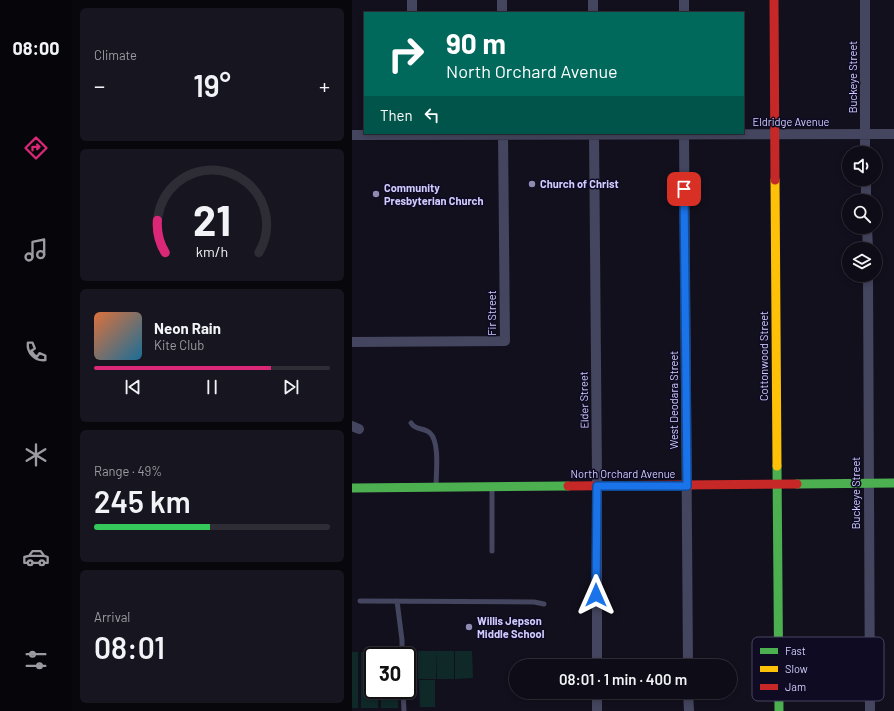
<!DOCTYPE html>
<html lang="en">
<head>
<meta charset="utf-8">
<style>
	body { margin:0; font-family:Barlow,sans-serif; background:#17151f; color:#f1f3f6; height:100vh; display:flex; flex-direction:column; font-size:15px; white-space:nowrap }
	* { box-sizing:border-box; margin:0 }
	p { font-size:13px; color:#9b9ba1 }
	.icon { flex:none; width:22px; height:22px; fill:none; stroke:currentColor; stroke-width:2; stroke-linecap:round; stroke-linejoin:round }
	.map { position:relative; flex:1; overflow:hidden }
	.drawer { display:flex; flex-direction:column; gap:8px; padding:8px; background:#08070c; width:280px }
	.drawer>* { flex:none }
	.hud { position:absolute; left:12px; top:12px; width:380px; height:122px; border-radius:0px; box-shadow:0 2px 6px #0003,0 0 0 1px #2e2c35; background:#00695c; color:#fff; overflow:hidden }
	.fabs { position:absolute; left:490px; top:146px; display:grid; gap:8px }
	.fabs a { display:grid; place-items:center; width:40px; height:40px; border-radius:50%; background:#0e0c16; box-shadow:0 2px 6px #0003,0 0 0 1px #2e2c35; font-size:20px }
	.speed { position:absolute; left:12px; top:647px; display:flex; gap:8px; font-size:20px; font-weight:700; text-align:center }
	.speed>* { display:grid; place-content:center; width:52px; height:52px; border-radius:50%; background:#0e0c16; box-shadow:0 2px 6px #0003,0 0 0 1px #2e2c35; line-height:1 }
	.speed .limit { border:2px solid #111; border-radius:6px; background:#fff; color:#111 }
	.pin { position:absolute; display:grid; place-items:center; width:34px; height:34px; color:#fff; margin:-17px; border-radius:8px; box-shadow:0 2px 6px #0006 }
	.me { position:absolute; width:44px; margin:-22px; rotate:0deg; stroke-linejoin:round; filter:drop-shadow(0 0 3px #0008) }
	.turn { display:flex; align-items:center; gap:14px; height:84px; padding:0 16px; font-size:18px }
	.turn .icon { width:52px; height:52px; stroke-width:2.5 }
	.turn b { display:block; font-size:28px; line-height:34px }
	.then { display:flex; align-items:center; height:38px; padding:0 16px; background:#0003; gap:8px; font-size:15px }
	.big { font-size:30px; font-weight:600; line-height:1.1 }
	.drawer .card { flex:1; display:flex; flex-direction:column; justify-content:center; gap:6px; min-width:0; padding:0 14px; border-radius:6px; background:#17151f }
	.drawer .dial { align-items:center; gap:0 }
	.dial svg { height:104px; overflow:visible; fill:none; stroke:#2e2c35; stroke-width:7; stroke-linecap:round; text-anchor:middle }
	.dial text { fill:#f1f3f6; stroke:none }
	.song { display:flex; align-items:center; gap:12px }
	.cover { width:48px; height:48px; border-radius:6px; background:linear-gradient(135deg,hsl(20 70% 55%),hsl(200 70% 35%)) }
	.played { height:4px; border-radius:2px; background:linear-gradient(90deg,#db2777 75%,#2e2c35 75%) }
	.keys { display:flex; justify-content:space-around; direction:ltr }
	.heat { display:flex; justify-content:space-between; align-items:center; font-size:22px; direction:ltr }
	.charge { height:6px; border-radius:3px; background:linear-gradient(90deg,#34c759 49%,#2e2c35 0) }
	.trip { position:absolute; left:157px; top:659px; width:228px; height:40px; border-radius:20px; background:#0e0c16; box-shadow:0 2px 6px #0003,0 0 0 1px #2e2c35; font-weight:600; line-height:40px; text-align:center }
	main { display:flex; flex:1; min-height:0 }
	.tab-bar { display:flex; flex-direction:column; width:72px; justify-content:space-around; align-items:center; background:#060509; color:#9b9ba1 }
	.tab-bar .icon { width:28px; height:28px }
	.tab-bar .active { color:#db2777 }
	.tab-bar b { font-size:18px; color:#f1f3f6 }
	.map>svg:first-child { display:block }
</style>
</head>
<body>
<main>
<nav class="tab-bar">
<b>08:00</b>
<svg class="icon active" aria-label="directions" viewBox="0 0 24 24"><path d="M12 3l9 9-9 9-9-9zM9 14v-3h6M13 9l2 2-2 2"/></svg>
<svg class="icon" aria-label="music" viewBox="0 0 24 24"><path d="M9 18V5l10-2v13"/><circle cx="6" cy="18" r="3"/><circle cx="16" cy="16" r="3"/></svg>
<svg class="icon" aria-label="phone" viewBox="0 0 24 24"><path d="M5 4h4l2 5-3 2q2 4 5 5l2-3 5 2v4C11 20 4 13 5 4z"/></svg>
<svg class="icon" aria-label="climate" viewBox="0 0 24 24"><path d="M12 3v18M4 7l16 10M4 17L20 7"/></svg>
<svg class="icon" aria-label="car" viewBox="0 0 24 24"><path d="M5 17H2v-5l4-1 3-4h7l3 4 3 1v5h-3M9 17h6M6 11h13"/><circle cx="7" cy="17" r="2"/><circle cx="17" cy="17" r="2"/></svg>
<svg class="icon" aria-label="filters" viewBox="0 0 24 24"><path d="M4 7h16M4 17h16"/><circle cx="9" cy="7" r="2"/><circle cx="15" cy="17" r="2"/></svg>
</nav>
<section class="drawer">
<div class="card"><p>Climate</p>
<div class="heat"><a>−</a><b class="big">19°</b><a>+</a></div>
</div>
<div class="card dial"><svg viewBox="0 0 100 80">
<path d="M14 69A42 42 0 1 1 86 69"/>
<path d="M14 69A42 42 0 0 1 8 44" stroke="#db2777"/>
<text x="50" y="56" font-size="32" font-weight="700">21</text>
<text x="50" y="72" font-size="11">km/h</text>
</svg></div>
<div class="card">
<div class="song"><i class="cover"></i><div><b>Neon Rain</b><p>Kite Club</p></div></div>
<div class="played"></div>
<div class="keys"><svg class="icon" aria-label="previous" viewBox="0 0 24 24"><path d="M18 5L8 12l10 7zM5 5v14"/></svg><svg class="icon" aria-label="pause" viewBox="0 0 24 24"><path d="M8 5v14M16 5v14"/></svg><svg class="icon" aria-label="next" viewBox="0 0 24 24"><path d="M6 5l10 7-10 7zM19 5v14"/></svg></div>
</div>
<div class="card"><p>Range · 49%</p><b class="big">245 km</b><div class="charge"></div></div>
<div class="card"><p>Arrival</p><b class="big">08:01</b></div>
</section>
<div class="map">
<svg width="542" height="711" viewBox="0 0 542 711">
	<rect width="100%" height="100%" fill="#12101d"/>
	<path fill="#0f2828" d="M28 651H45V656H28Z
		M66 651H84V679H66Z
		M84 651H102V679H85Z
		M103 651H120L121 678 103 679Z
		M0 652H6V708H0Z
		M9 652H26V656H21V690H26V708H9Z
		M67 680H83V707H68Z
		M29 690H46V708H29Z"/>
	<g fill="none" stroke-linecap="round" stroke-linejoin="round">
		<path stroke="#44455e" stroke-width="5" d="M59 423C64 431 72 427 78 433 88 442 84 474 84 486
			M140 488V551
			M8 601 182 602 192 604
			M45 601 50 640V656
			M51 690 52 711"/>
		<path stroke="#44455e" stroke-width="10" d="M60 0V13
			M150 0V13
			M241 0V13
			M332 0V13
			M513 0V153
			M242 133 245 477V666
			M332 133 336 666
			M0 135 542 134
			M514 179V201
			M515 227 516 249
			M516 275 518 711
			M0 342 153 341 151 133
			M0 426 7 429
			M245 692V711
			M336 692 337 711"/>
		<path stroke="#4caf50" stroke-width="9" d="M425 466 427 711
			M445 484 542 483
			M0 488 216 486"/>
		<path stroke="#ffc107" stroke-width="9" d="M423 180 425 466"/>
		<path stroke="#c62828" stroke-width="9" d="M422 0 423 180
			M216 486 445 484"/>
	</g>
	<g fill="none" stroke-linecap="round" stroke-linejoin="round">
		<g stroke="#114b97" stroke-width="10">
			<path id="route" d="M244 595 245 486H335L332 189"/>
		</g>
		<use href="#route" stroke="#1a73e8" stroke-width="7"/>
	</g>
	<g fill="#8e8ab0" stroke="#0e0b22" stroke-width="1.5">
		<circle cx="180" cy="184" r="4"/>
		<circle cx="24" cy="194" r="4"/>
		<circle cx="117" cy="627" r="4"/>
	</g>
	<g text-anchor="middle" stroke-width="3" stroke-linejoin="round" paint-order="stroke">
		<g font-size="11" fill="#d0ccff" stroke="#0e0b22">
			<text transform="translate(501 77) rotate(-90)" y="4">Buckeye Street</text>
			<text x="439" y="126">Eldridge Avenue</text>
			<text transform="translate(140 313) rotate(-90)" y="4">Fir Street</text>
			<text transform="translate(412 356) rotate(-90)" y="4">Cottonwood Street</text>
			<text transform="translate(232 400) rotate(-91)" y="4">Elder Street</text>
			<text transform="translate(322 400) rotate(-90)" y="4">West Deodara Street</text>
			<text x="271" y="478">North Orchard Avenue</text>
			<text transform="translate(504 493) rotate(-90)" y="4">Buckeye Street</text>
		</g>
		<g font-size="11" font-weight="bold" fill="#d0ccff" stroke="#0e0b22" text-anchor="start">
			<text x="188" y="188">Church of Christ</text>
			<text x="32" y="192">Community<tspan x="32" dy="13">Presbyterian Church</tspan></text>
			<text x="125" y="625">Willis Jepson<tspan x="125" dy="13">Middle School</tspan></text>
		</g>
	</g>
	<rect x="400" y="637" width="132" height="64" rx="6" fill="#0e0b22" stroke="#484564" stroke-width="1"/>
	<rect x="408" y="648" width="18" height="6" fill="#4caf50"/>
	<rect x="408" y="666" width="18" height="6" fill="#ffc107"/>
	<rect x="408" y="684" width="18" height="6" fill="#c62828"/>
	<g font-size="11" fill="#d0ccff">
		<text x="433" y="655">Fast</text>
		<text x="433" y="673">Slow</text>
		<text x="433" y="691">Jam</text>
	</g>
</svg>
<div class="fabs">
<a><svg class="icon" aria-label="sound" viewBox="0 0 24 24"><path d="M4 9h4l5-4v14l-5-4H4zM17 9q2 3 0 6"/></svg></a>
<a><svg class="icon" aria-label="search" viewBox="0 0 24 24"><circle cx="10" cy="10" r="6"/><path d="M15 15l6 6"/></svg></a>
<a><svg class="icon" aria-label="layers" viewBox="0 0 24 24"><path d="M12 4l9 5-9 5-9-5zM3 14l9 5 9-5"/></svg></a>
</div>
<div class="speed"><div class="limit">30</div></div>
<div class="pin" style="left:332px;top:189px;background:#d93025"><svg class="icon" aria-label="arrive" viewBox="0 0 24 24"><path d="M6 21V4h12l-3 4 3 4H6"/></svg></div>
<svg class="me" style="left:244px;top:595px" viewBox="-20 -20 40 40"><path d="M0-17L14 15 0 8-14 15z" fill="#1a73e8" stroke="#fff" stroke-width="4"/></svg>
<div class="trip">08:01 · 1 min · 400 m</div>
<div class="hud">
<div class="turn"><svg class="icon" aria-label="right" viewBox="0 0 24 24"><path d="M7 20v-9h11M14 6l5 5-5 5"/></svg><div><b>90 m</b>North Orchard Avenue</div></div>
<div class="then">Then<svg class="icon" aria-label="left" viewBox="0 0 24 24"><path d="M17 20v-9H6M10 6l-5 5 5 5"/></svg></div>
</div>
</div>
</main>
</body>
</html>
